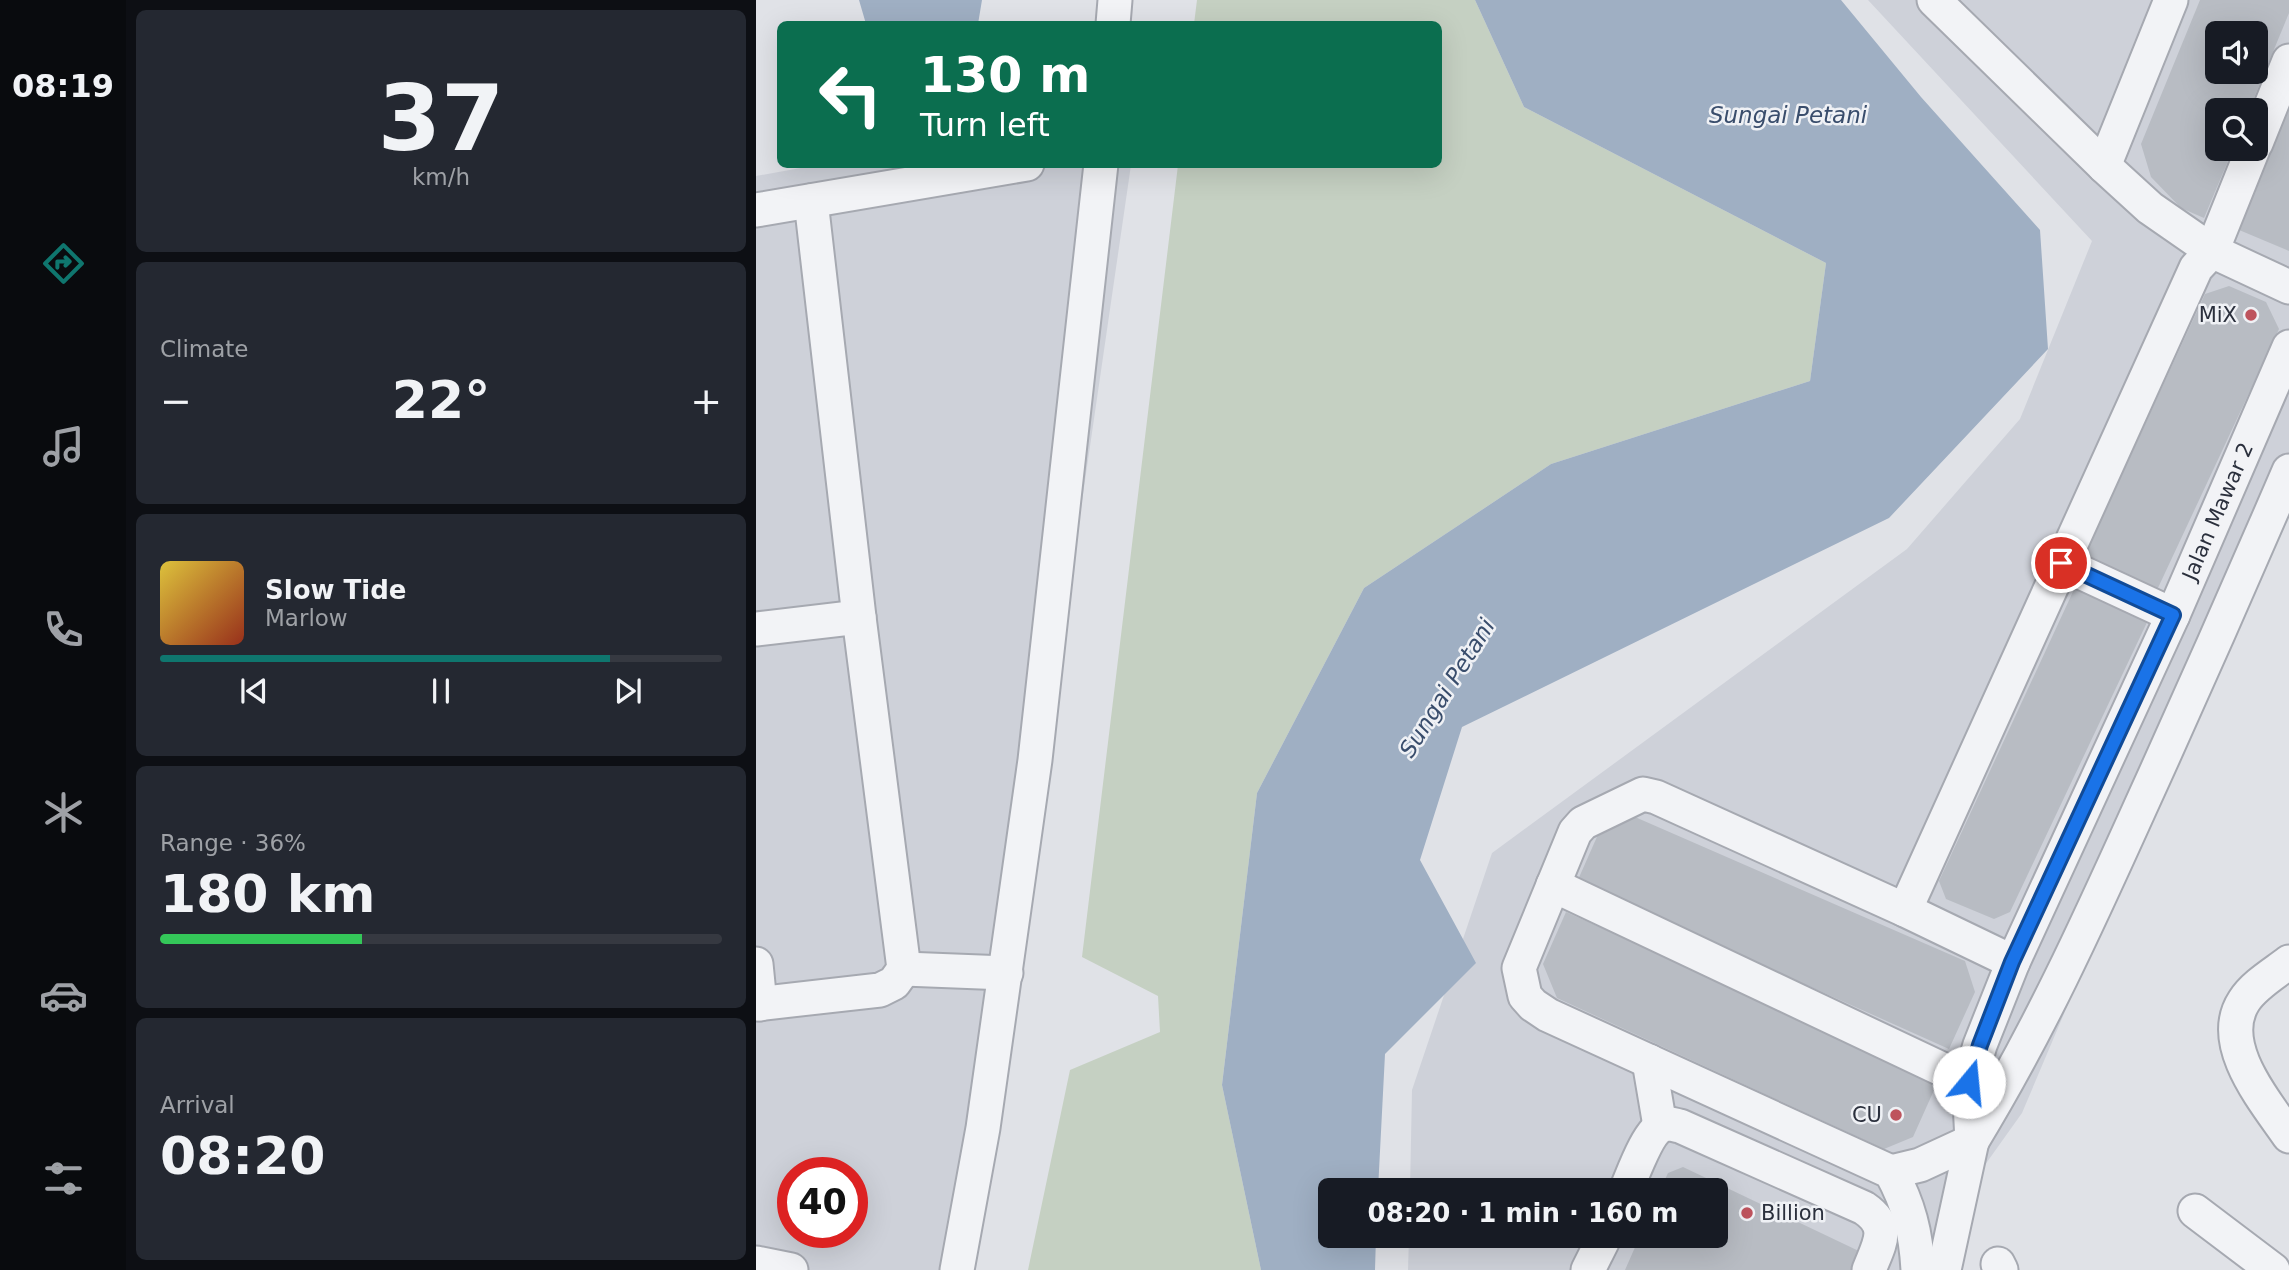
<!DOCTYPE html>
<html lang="en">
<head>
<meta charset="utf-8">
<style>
	body { margin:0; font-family:"DejaVu Sans",sans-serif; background:#242831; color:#f1f3f6; height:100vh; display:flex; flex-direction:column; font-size:26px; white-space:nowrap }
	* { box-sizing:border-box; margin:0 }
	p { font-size:23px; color:#9ea1a6 }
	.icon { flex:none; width:38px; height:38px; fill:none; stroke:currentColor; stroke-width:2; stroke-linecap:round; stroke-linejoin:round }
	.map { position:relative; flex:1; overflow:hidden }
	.sheet { display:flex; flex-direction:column; gap:10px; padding:10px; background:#0d0f14; width:630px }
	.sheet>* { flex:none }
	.top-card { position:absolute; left:21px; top:21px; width:665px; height:147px; border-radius:10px; box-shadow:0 7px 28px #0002; background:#0b6e4f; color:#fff; overflow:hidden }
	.tools { position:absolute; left:1449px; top:21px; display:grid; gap:14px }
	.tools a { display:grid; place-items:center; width:63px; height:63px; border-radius:10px; background:#171b24; box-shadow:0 7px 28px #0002; font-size:35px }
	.speed { position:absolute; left:21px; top:1157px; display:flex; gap:14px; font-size:35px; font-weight:700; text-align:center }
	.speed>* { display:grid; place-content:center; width:91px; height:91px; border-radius:50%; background:#171b24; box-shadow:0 7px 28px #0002; line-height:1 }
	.speed .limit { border:10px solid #d22; background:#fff; color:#111 }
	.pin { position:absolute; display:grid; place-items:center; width:60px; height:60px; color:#fff; margin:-30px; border:4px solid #fff; border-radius:50%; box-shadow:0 2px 7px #0007 }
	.me { position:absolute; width:77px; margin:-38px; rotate:17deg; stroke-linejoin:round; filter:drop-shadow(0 0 5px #0008) }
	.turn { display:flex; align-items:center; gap:24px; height:147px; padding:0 28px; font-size:32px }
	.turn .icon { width:91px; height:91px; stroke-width:2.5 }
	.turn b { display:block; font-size:49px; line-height:60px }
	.big { font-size:52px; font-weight:700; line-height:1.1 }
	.sheet .widget { flex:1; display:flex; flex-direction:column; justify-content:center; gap:10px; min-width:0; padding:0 24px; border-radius:10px; background:#242831 }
	.sheet .dial { align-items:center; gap:0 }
	.dial b { font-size:91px; line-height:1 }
	.song { display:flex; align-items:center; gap:21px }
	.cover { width:84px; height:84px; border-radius:10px; background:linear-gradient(135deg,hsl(50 70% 55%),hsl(10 70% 35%)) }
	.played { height:7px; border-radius:4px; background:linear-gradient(90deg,#0f766e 80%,#363941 80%) }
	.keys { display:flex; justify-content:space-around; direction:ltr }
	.heat { display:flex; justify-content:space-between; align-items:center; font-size:38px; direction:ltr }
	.charge { height:10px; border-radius:5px; background:linear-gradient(90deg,#34c759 36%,#363941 0) }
	.trip { position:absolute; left:562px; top:1178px; width:410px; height:70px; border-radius:10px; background:#171b24; box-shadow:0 7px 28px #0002; font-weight:700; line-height:70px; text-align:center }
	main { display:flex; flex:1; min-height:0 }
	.tabs { display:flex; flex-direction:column; width:126px; justify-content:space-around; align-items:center; background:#090b0e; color:#9ea1a6 }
	.tabs .icon { width:49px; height:49px }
	.tabs .selected { color:#0f766e }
	.tabs b { font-size:32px; color:#f1f3f6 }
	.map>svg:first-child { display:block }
</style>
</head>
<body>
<main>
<nav class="tabs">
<b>08:19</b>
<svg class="icon selected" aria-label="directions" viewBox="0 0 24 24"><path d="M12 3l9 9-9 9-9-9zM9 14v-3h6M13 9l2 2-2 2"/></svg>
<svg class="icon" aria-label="music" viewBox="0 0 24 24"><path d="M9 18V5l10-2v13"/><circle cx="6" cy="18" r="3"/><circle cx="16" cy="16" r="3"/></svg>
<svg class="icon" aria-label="phone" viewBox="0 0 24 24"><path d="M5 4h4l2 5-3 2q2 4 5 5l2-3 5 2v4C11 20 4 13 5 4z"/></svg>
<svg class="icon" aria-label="climate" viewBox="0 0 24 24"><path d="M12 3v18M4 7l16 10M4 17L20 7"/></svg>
<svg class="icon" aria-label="car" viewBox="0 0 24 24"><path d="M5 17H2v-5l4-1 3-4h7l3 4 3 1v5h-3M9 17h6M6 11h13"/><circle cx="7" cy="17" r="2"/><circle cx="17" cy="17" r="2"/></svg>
<svg class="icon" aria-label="filters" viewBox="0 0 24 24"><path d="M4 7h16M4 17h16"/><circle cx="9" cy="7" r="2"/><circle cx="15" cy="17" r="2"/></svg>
</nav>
<section class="sheet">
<div class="widget dial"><b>37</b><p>km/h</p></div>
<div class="widget"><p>Climate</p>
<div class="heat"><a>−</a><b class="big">22°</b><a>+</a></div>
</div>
<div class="widget">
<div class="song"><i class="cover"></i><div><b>Slow Tide</b><p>Marlow</p></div></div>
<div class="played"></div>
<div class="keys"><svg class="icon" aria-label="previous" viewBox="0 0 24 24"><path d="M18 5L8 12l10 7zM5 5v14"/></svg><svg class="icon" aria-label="pause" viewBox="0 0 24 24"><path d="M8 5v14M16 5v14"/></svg><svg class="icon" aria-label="next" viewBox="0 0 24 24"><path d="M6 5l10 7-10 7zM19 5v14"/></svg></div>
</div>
<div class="widget"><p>Range · 36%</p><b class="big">180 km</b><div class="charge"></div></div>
<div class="widget"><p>Arrival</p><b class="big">08:20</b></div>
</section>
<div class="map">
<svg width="1533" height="1270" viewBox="0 0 1533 1270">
	<rect width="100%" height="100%" fill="#e0e2e7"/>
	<path fill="#ced1d9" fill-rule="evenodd" d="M1112 0H1533V482L1266 1113 1154 1270H652L653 1236H959V1190H654L656 1090 736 853 1151 549 1264 419 1336 241ZM1461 33H1500V72H1461ZM1461 110H1500V149H1461Z
		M67 164 375 165 214 1270H0V176ZM37 1172H96V1232H37Z"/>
	<path fill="#c5d0c2" d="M441 0H719L768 107 1070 263 1054 381 795 464 608 588 501 793 466 1085 505 1270H272L314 1070 404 1032 402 996 326 957 422 165 682 164V24H438Z"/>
	<path fill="#9fafc3" d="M103 0H226L222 24H110Z
		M719 0H1085L1165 97 1284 230 1292 349 1133 518 706 727 664 860 720 963 629 1054 622 1190H574V1236H620L619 1270H505L466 1085 501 793 608 588 795 464 1054 381 1070 263 768 107Z"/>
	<path fill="#b8bcc3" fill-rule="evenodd" d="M1444 0H1533V13L1493 110H1461V149H1477L1448 218 1425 208 1395 177 1385 144ZM1461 33H1500V72H1461Z
		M1533 88V251L1476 227Z
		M1473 286 1510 302 1523 329 1401 590 1328 557 1449 294Z
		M1321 583 1394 616 1254 912 1238 919 1190 899 1183 881Z
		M879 817 1209 961 1219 992 1193 1049 821 882 844 830Z
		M810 912 1183 1079 1157 1137 1128 1149 801 998 787 964Z
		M927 1167 1107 1253 1098 1270H869L884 1236H959V1190H904L912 1173Z"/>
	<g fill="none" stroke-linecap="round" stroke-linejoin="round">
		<g stroke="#a6a9b1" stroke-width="37">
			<g id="minor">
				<path d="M1178 0 1348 166 1394 208 1456 251 1533 287"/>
				<path d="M357 24 359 0"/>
				<path d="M1500 143 1533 61"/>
				<path d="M1348 166 1415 0"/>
				<path d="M0 210 271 164"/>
				<path d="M1305 563 1417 615"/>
				<path d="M0 629 103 617"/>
				<path d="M797 885 1213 1082"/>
				<path d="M1149 910 1440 268 1456 251 1497 149"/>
				<path d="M1533 962C1519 973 1498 985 1488 1001 1460 1044 1509 1101 1533 1136"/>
				<path d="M0 964 4 1004"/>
				<path d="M148 969 250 973"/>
				<path d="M0 1004 124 990 138 983 148 969 103 617 55 201"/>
				<path d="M893 1061 904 1126"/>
				<path d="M1216 1141C1281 1035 1332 923 1383 810 1434 698 1484 585 1533 471"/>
				<path d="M1135 1172 1164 1165 1216 1141"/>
				<path d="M870 1190C877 1174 892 1131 907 1125 913 1122 917 1125 924 1126L1108 1208C1136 1227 1123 1244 1113 1270"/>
				<path d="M1439 1211 1517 1270"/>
				<path d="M0 1263 35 1270"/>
				<path d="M1242 1264 1245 1270"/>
				<path d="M201 1270 227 1128 279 760 345 164"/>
				<path d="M832 1270 849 1236"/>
				<path d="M1162 1270C1160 1233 1153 1205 1135 1172L792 1015 777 1005 769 996 763 968 819 832 827 823 887 794 900 797 1149 910 1257 962"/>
				<path id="s1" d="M1188 1270 1216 1141 1213 1082 1224 1045 1257 962 1417 615 1533 347"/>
			</g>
		</g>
		<use href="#minor" stroke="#f2f3f6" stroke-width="33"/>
	</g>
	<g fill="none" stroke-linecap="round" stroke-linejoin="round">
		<g stroke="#114b97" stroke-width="18">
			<path id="route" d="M1213 1082 1224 1045 1256 962 1417 615 1305 563"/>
		</g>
		<use href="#route" stroke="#1a73e8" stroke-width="12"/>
	</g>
	<g fill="#be535d" stroke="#eff1f5" stroke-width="2.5">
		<circle cx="1495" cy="315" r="7"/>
		<circle cx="1140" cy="1115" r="7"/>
		<circle cx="991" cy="1213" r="7"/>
	</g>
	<g text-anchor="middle" stroke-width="5" stroke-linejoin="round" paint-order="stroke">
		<g font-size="21" fill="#2b303d" stroke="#eff1f5" text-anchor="end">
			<text x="1481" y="322">MiX</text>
			<text x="1126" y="1122">CU</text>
			<text x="1005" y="1220" text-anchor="start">Billion</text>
		</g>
		<g font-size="21" fill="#2b303d" stroke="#eff1f5">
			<text dy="7" stroke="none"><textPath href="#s1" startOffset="814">Jalan Mawar 2</textPath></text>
		</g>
		<g font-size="23" font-style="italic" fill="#394d6c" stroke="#eff1f5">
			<text x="1032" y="123">Sungai Petani</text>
			<text transform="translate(691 688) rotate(-58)" y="8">Sungai Petani</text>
		</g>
	</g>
</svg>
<div class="tools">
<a><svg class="icon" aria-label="sound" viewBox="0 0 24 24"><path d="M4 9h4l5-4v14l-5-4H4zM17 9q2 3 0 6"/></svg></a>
<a><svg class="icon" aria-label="search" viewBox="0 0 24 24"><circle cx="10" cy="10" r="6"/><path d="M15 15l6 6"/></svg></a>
</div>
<div class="speed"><div class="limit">40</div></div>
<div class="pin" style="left:1305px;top:563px;background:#d93025"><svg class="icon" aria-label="arrive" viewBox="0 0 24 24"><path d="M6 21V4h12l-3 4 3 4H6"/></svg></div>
<svg class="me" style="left:1213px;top:1082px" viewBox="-20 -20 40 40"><circle r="19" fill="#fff"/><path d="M0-13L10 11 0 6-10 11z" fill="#1a73e8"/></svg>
<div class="trip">08:20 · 1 min · 160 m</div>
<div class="top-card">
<div class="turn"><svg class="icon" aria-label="left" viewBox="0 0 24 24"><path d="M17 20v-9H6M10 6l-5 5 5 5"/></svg><div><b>130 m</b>Turn left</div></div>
</div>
</div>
</main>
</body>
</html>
